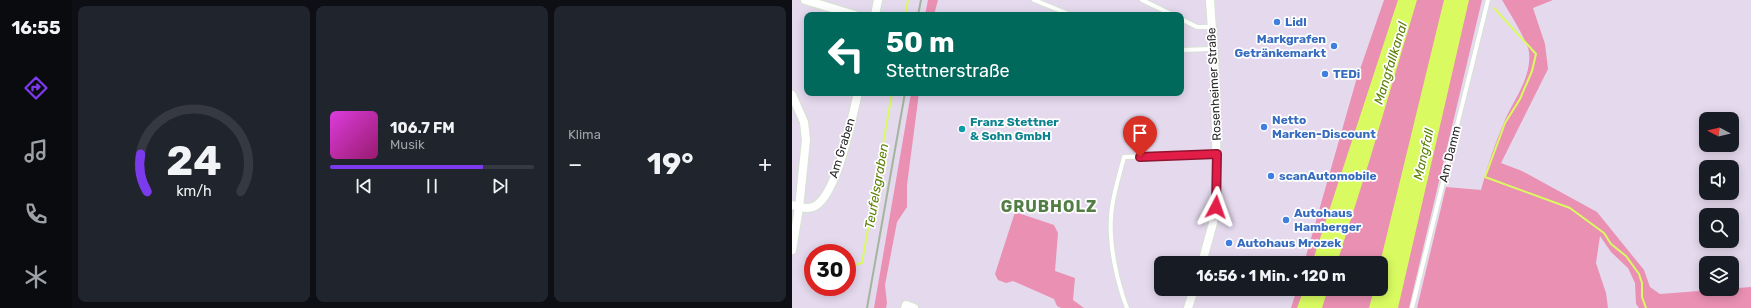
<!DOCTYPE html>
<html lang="de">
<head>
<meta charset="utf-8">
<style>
	body { margin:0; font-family:Rubik,sans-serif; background:#20242c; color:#f1f3f6; height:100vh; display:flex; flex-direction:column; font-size:15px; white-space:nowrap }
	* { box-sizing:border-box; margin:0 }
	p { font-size:13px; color:#9ea1a6 }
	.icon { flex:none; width:22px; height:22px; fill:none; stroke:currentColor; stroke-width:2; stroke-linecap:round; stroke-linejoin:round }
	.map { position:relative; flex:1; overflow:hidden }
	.drawer { display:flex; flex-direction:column; gap:6px; padding:6px; background:#0d0f14; width:720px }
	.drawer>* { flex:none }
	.hud { position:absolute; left:12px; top:12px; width:380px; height:84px; border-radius:8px; box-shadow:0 2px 10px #0003; background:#00695c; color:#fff; overflow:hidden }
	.needle { width:26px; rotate:277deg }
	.buttons { position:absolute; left:907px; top:112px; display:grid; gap:8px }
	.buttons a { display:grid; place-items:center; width:40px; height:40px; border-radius:8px; background:#171b24; box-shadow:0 2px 10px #0003; font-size:20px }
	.speed { position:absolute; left:12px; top:244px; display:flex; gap:8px; font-size:20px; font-weight:700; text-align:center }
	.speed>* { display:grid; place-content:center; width:52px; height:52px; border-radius:50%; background:#171b24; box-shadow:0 2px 10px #0003; line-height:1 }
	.speed .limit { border:6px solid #d22; background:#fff; color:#111 }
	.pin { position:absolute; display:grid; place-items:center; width:34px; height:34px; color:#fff; margin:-41px -17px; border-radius:50% 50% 50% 0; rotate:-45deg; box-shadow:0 0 4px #0007 }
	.pin .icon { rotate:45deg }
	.me { position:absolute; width:44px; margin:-22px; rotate:4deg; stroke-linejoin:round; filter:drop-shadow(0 0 3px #0008) }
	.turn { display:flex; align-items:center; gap:14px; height:84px; padding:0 16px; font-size:18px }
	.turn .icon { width:52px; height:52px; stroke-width:2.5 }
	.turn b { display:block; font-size:28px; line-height:34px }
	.big { font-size:30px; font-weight:700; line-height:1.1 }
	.drawer .tile { flex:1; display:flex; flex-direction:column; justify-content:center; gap:6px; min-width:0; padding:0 14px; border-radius:8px; background:#20242c }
	.drawer .dial { align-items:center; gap:0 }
	.dial svg { height:104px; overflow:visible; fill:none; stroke:#363941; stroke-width:7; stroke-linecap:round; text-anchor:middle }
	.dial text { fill:#f1f3f6; stroke:none }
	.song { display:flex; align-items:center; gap:12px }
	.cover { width:48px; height:48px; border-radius:6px; background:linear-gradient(135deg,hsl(300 70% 55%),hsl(320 70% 35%)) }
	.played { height:4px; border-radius:2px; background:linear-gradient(90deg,#7c3aed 75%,#363941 75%) }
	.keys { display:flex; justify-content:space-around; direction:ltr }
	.heat { display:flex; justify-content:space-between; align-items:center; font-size:22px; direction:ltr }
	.drawer .tiles { flex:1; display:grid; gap:6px; grid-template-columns:repeat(3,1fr) }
	.trip { position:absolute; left:362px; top:256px; width:234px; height:40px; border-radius:8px; background:#171b24; box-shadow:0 2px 10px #0003; font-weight:700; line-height:40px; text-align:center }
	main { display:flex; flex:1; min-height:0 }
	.tab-bar { display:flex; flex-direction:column; width:72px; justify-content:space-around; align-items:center; background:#090b0e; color:#9ea1a6 }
	.tab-bar .icon { width:28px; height:28px }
	.tab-bar .active { color:#7c3aed }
	.tab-bar b { font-size:18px; color:#f1f3f6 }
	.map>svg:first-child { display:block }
</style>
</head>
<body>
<main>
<nav class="tab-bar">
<b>16:55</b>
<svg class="icon active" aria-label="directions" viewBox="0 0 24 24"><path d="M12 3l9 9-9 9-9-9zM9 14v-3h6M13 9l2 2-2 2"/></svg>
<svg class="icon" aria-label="music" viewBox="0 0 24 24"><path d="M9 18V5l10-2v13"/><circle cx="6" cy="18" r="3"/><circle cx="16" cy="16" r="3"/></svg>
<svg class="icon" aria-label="phone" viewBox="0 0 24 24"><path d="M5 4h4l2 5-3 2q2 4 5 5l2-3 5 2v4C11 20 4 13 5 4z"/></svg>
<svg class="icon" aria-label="climate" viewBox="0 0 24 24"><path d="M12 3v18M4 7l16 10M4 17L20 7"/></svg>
</nav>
<section class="drawer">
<div class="tiles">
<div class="tile dial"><svg viewBox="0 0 100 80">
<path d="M14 69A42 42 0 1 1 86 69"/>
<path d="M14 69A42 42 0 0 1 9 40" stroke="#7c3aed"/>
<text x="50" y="56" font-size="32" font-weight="700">24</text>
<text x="50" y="72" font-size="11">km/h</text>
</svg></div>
<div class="tile">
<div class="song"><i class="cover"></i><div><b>106.7 FM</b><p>Musik</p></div></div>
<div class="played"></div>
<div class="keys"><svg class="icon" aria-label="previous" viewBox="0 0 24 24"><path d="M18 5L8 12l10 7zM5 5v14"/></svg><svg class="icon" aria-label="pause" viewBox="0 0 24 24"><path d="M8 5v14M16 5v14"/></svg><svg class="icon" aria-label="next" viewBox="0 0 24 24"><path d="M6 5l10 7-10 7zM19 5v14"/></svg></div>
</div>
<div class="tile"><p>Klima</p>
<div class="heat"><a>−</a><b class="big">19°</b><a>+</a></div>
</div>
</div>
</section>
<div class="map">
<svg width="959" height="308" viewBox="0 0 959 308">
	<rect width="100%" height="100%" fill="#e4d9ed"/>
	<path fill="#ea90b3" d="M136 0H146L142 15H133Z
		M592 0H690L617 308H499L505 289H589V263H512L564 81Z
		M710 0H761L741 8 753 44 756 69 709 163 730 171 805 212 852 270 858 287 868 294 959 287V308H847L844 304 843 283 836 268 819 252 808 236 804 263 814 293 816 308H625L654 187 689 190C695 167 703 143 713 120 722 99 740 77 737 52 736 42 716 10 710 0Z
		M119 93H127L115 185V207L105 222 93 285 95 303 94 308H82Z
		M223 212 262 225 266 233 263 271 283 278 281 300 292 308H269L265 306 262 299 221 281 214 283 206 280 203 274Z"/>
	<path fill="#d9fb61" d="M606 0H625L577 162 545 263H520Z
		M652 0H677L606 308H577L582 289H589V263H588Z
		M512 289H536L530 308H505Z"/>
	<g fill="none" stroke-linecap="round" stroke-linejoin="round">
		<path stroke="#d9fb61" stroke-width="2" d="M702 8 744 54 740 71 728 99 713 123 693 177 778 208 812 233 819 244 834 256 847 274 850 283V297L854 308
			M113 15 116 0
			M55 267 70 263 100 93"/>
		<g stroke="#d4e4ce" stroke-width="5.5">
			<path id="service" d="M242 0 279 15
				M350 0 381 15
				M389 19 405 27H419
				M389 50 420 49
				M335 308C325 282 317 245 319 217 320 197 327 177 332 157L425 154
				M620 308 696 0"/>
		</g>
		<g stroke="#d4e4ce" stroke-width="10">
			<path id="minor" d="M13 0 63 15
				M83 15 86 0
				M0 95 12 122 14 140 7 208 0 250
				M0 205C6 207 15 209 21 207 45 198 60 116 66 93
				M410 263 421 223 425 190 423 75 418 0
				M113 308 114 305 122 308
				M396 308 402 289"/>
		</g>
		<use href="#service" stroke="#fff" stroke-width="4"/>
		<use href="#minor" stroke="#fff" stroke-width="8"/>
		<path stroke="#a1b69c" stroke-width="2" d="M126 15 129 0
			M75 308 113 93"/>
	</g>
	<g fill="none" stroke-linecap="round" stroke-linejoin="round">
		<g stroke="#92132f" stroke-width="10">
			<path id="route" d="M348 157 425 154 424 207"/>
		</g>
		<use href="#route" stroke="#e11d48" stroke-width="7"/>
	</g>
	<g fill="#3f7fe0" stroke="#fff" stroke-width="1.5">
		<circle cx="485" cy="22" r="4"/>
		<circle cx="542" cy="46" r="4"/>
		<circle cx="533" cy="74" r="4"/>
		<circle cx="472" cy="127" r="4"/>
		<circle cx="479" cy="176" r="4"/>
		<circle cx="494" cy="220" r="4"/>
		<circle cx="437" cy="243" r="4"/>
	</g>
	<circle fill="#0f9aa8" stroke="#fff" stroke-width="1.5" cx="170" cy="129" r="4"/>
	<g text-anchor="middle" stroke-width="3.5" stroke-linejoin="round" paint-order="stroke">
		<g font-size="12" font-weight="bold" fill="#366cbe" stroke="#fff" text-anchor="start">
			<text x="493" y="26">Lidl</text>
			<text x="534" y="43" text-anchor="end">Markgrafen<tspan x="534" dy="14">Getränkemarkt</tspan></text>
			<text x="541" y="78">TEDi</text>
			<text x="480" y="124">Netto<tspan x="480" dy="14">Marken-Discount</tspan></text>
			<text x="487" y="180">scanAutomobile</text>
			<text x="502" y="217">Autohaus<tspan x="502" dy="14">Hamberger</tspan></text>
			<text x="445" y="247">Autohaus Mrozek</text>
		</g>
		<g font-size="12" fill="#292929" stroke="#fff">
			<text transform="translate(422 84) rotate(-93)" y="4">Rosenheimer Straße</text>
			<text transform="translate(50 148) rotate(-73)" y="4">Am Graben</text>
			<text transform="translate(658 154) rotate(-76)" y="4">Am Damm</text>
		</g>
		<g font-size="12" font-weight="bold" fill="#0d838f" stroke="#fff" text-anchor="start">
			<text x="178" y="126">Franz Stettner<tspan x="178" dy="14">&amp; Sohn GmbH</tspan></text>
		</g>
		<g font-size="13" font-style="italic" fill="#5c8104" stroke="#fff">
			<text transform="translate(598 63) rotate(-73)" y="5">Mangfallkanal</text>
			<text transform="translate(631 154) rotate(-77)" y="5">Mangfall</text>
			<text transform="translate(84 186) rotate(-80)" y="5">Teufelsgraben</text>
		</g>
		<g font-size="16" font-weight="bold" letter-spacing="1" fill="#527e45" stroke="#fff">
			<text x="257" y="212">GRUBHOLZ</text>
		</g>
	</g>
</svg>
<div class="buttons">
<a><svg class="needle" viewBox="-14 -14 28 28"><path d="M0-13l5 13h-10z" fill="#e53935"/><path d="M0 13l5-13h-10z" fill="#9ea1a6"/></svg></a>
<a><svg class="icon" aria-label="sound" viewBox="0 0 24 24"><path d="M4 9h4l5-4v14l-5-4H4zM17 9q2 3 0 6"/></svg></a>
<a><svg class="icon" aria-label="search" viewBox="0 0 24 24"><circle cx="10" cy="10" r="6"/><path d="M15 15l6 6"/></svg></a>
<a><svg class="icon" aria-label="layers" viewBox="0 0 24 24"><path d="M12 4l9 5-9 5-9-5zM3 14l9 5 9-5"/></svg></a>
</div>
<div class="speed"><div class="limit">30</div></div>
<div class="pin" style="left:348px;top:157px;background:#d93025"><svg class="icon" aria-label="arrive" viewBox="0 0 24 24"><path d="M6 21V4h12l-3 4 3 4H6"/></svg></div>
<svg class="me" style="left:424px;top:207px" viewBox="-20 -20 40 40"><path d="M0-17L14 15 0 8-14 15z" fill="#e11d48" stroke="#fff" stroke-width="4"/></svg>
<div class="trip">16:56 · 1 Min. · 120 m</div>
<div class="hud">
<div class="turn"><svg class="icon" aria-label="left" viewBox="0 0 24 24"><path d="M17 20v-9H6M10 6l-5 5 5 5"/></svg><div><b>50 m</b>Stettnerstraße</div></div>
</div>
</div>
</main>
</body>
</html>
